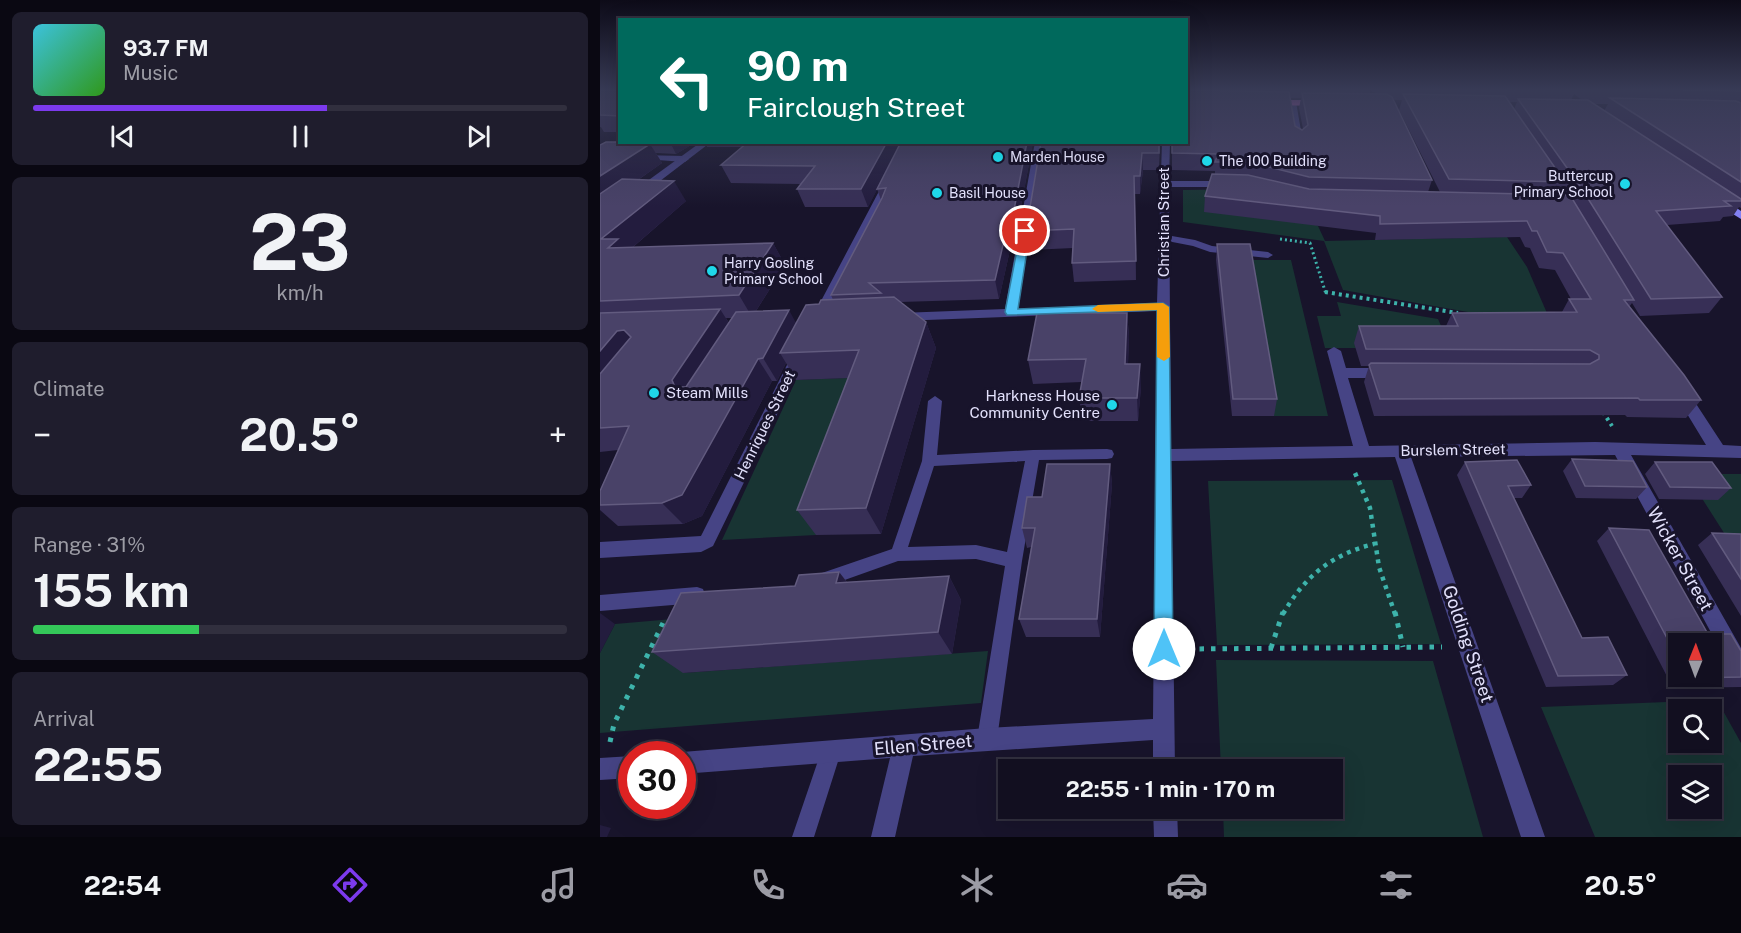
<!DOCTYPE html>
<html lang="en">
<head>
<meta charset="utf-8">
<style>
	body { margin:0; font-family:"Public Sans",sans-serif; background:#1f1d2d; color:#f1f3f6; height:100vh; display:flex; flex-direction:column; font-size:22px; white-space:nowrap }
	* { box-sizing:border-box; margin:0 }
	p { font-size:20px; color:#9c9ca5 }
	.icon { flex:none; width:33px; height:33px; fill:none; stroke:currentColor; stroke-width:2; stroke-linecap:round; stroke-linejoin:round }
	.map { position:relative; flex:1; overflow:hidden }
	.sheet { display:flex; flex-direction:column; gap:12px; padding:12px; background:#0a0812; width:600px }
	.sheet>* { flex:none }
	.guide { position:absolute; left:18px; top:18px; width:570px; height:126px; border-radius:0px; box-shadow:0 6px 24px #0002,0 0 0 2px #312f3e; background:#00695c; color:#fff; overflow:hidden }
	.needle { width:39px; rotate:1deg }
	.fabs { position:absolute; left:1068px; top:633px; display:grid; gap:12px }
	.fabs a { display:grid; place-items:center; width:54px; height:54px; border-radius:0px; background:#120f20; box-shadow:0 6px 24px #0002,0 0 0 2px #312f3e; font-size:30px }
	.speed { position:absolute; left:18px; top:741px; display:flex; gap:12px; font-size:30px; font-weight:700; text-align:center }
	.speed>* { display:grid; place-content:center; width:78px; height:78px; border-radius:50%; background:#120f20; box-shadow:0 6px 24px #0002,0 0 0 2px #312f3e; line-height:1 }
	.speed .limit { border:9px solid #d22; background:#fff; color:#111 }
	.pin { position:absolute; display:grid; place-items:center; width:51px; height:51px; color:#fff; margin:-26px; border:3px solid #fff; border-radius:50%; box-shadow:0 2px 6px #0007 }
	.me { position:absolute; width:66px; margin:-33px; rotate:0deg; stroke-linejoin:round; filter:drop-shadow(0 0 4px #0008) }
	.turn { display:flex; align-items:center; gap:21px; height:126px; padding:0 30px; font-size:27px }
	.turn .icon { width:78px; height:78px; stroke-width:2.5 }
	.turn b { display:block; font-size:42px; line-height:51px }
	.big { font-size:45px; font-weight:700; line-height:1.1 }
	.sheet .tile { flex:1; display:flex; flex-direction:column; justify-content:center; gap:9px; min-width:0; padding:0 21px; border-radius:9px; background:#1f1d2d }
	.sheet .dial { align-items:center; gap:0 }
	.dial b { font-size:78px; line-height:1 }
	.song { display:flex; align-items:center; gap:18px }
	.cover { width:72px; height:72px; border-radius:9px; background:linear-gradient(135deg,hsl(190 70% 55%),hsl(110 70% 35%)) }
	.played { height:6px; border-radius:3px; background:linear-gradient(90deg,#7c3aed 55%,#312f3e 55%) }
	.keys { display:flex; justify-content:space-around; direction:ltr }
	.heat { display:flex; justify-content:space-between; align-items:center; font-size:33px; direction:ltr }
	.charge { height:9px; border-radius:4px; background:linear-gradient(90deg,#34c759 31%,#312f3e 0) }
	.trip { position:absolute; left:398px; top:759px; width:345px; height:60px; border-radius:0px; background:#120f20; box-shadow:0 6px 24px #0002,0 0 0 2px #312f3e; font-weight:700; line-height:60px; text-align:center }
	.menu { display:flex; height:96px; justify-content:space-around; align-items:center; background:#07060d; color:#9c9ca5 }
	.menu .icon { width:42px; height:42px }
	.menu .on { color:#7c3aed }
	.menu b { font-size:27px; color:#f1f3f6 }
	main { display:flex; flex:1; min-height:0 }
	.map>svg:first-child { display:block }
</style>
</head>
<body>
<main>
<section class="sheet">
<div class="tile">
<div class="song"><i class="cover"></i><div><b>93.7 FM</b><p>Music</p></div></div>
<div class="played"></div>
<div class="keys"><svg class="icon" aria-label="previous" viewBox="0 0 24 24"><path d="M18 5L8 12l10 7zM5 5v14"/></svg><svg class="icon" aria-label="pause" viewBox="0 0 24 24"><path d="M8 5v14M16 5v14"/></svg><svg class="icon" aria-label="next" viewBox="0 0 24 24"><path d="M6 5l10 7-10 7zM19 5v14"/></svg></div>
</div>
<div class="tile dial"><b>23</b><p>km/h</p></div>
<div class="tile"><p>Climate</p>
<div class="heat"><a>−</a><b class="big">20.5°</b><a>+</a></div>
</div>
<div class="tile"><p>Range · 31%</p><b class="big">155 km</b><div class="charge"></div></div>
<div class="tile"><p>Arrival</p><b class="big">22:55</b></div>
</section>
<div class="map">
<svg width="1141" height="837" viewBox="0 0 1141 837">
	<rect width="100%" height="100%" fill="#18142b"/>
	<path fill="#183433" fill-rule="evenodd" d="M653 189 718 226 725 241 907 237 927 267 953 327 743 290 724 241 583 222V190Z
		M649 260H691L728 416H674Z
		M737 302 838 319 851 348H725L717 316H741Z
		M272 377 216 535 122 540 196 380Z
		M1100 474H1141V547H1133L1103 500Z
		M792 480 841 644 617 645 608 481Z
		M108 616 83 673 388 651 381 703 0 733V653L15 624Z
		M616 660 833 661 883 837H624L623 809 732 808V770L621 769Z
		M1117 700 1141 743V837H995L941 707ZM1078 710H1112V742H1078ZM1078 776H1112V808H1078Z"/>
	<g fill="none" stroke-linecap="round" stroke-linejoin="round">
		<path stroke="#3db3ab" stroke-width="3" stroke-dasharray="2 3" stroke-linecap="butt" d="M680 239 710 243 726 294"/>
		<path stroke="#3db3ab" stroke-width="4" stroke-dasharray="3 4" stroke-linecap="butt" d="M725 292 858 313
			M1003 412 1012 426"/>
		<path stroke="#3db3ab" stroke-width="4.5" stroke-dasharray="4 5" stroke-linecap="butt" d="M755 473 770 508 779 567 795 614
			M683 614C704 577 732 554 774 544"/>
		<path stroke="#3db3ab" stroke-width="5" stroke-dasharray="4.5 7" stroke-linecap="butt" d="M795 612 803 647
			M671 648 683 612
			M588 649 842 647
			M10 742 14 724 63 623"/>
		<path fill="#464485" fill-rule="evenodd" d="M40 155 85 156 89 159 85 162 43 159 39 157Z
			M566 235 595 240 612 246 668 252 673 255 668 258 610 252 593 246 562 240V236Z
			M335 396 342 401 337 455 433 450 507 449 512 450 514 454 512 458 507 459 439 460 422 561 397 739 394 746 387 749 380 746 377 739 405 566 376 559 298 561 225 587 219 584 217 579 219 574 292 549 322 461 328 401ZM425 461 407 552 376 545 308 547 334 466Z
			M97 587 103 589 105 595 103 601 97 603 0 611V595Z
			M231 742 238 745 241 752 214 837H192L221 752 224 745Z"/>
		<path fill="#464485" fill-rule="evenodd" d="M692 100 696 102 703 142 699 145 695 142 688 102Z
			M101 142H111L43 194H35V190Z
			M305 142H314L224 318 218 322 213 321 212 318Z
			M435 142H444L418 309 557 303 562 142H570L569 181H627L632 184 627 187H569L571 449 753 446 727 351 734 347 741 351 746 368H787L794 373 787 378H748L769 446 995 442 1106 445 1075 394 1077 390H1087L1123 445 1141 446V458L1031 455 1141 648V678L1134 675 1015 455 811 457 945 837H921L795 457 571 461 575 770H553V740L313 756 295 837H271L290 758 82 774V754H75L82 752 387 728 553 719 557 311 300 321 294 317 300 313 405 309Z
			M199 350 206 355 113 546 101 552 0 558V542L101 536 192 355Z
			M32 756V778L0 780V758Z
			M553 808H577L578 837H554Z"/>
		<path fill="#8381f3" fill-rule="evenodd" d="M1115 199H1123L1141 211V219L1115 203Z"/>
		<path fill="#d86cce" fill-rule="evenodd" d="M665 100H721L725 103 721 106 668 105 664 102Z"/>
	</g>
	<path fill="#372f56" fill-rule="evenodd" d="M0 90H20V132H4L1 127H0Z
		M586 90H1141V208L1139 207 1133 216 1123 217 1120 221 1067 225 1122 297 1109 313 1040 316 1032 303 1029 307 1101 400 1086 418 1027 417 1025 415 774 416 764 382 769 366H761L754 343 759 326H846L852 313 962 312 969 299H971L955 270 939 268 930 248 925 247 920 237 775 240 776 233 604 212 605 196 615 174V171L572 170V142H586ZM770 90 777 94H770ZM974 94 982 100H971ZM690 98H701L699 108 703 129 702 130 695 126ZM793 100H802L799 110 840 192H828L832 180ZM909 102H917L914 109ZM994 104H1008L1004 111ZM962 187 968 195H958Z
		M20 142H96L76 154 56 153 62 163 38 180 86 201 32 248 173 243 185 265 156 311 196 322 219 304 233 300 231 295 281 200 277 189 268 207H205L197 189 201 184 131 183 121 165 142 147H107L105 142H433L413 250H410L399 299 300 302 326 322 336 348 281 534 216 535 197 510 249 378 196 380 186 363 177 381H172L102 516 83 524 18 526 0 510V491L18 450 0 452V145ZM126 318H132L129 323Z
		M441 142H560L559 170H543L540 194H535L536 280 474 282 472 263 473 248 430 250 426 231Z
		M617 244 677 399 674 416H632L616 260Z
		M527 313 529 336 528 364 541 387 538 421H483L479 398 482 382 433 384 428 360Z
		M972 459 1047 487 1036 499 976 498 963 471Z
		M865 462 931 485 922 498H914L982 638 1027 675 1013 685 946 687 857 475Z
		M1055 462 1131 488 1118 500 1059 499 1045 474Z
		M510 464 512 484 500 637H426L419 619 431 547 427 548 422 528 442 497Z
		M1009 528 1108 634 1141 651V687L1073 688 997 541ZM1078 644 1112 676H1078Z
		M1112 533 1141 534V616L1098 545Z
		M239 572 247 582 349 576 361 600 352 654 83 673 52 652 195 586Z"/>
	<path fill="#231c3e" d="M70 142H96L76 154Z
		M287 142H302L268 207 261 189Z
		M427 142H433L413 250 410 231Z
		M50 144 62 163 16 195 0 213V176Z
		M542 153 543 170 540 194V176Z
		M74 181 86 201 27 252 24 270 1 239Z
		M406 232 410 250 399 299 395 280Z
		M173 243 185 265 152 317 139 295Z
		M120 309 134 331 89 403 75 387 72 380Z
		M189 310 201 332 180 353 186 363 177 381 163 358Z
		M527 313 529 336 527 387 525 364Z
		M326 322 336 348 281 534 266 508Z
		M24 330 42 352 0 391V351L17 331Z
		M158 359 172 381 102 516 83 524 62 503Z
		M540 364 541 387 538 421 537 398Z
		M510 464 512 484 500 637 497 619Z
		M239 572 257 596 236 583Z
		M349 576 361 600 352 654 338 632Z
		M0 613 15 624 0 653Z
		M0 825 11 828 7 837H0Z"/>
	<path fill="#494268" stroke="#625b7f" stroke-width="1.5" d="M0 90H20V116L0 115Z
		M586 90 689 92 695 126 702 130 708 125 702 93 787 94 792 97 832 180 709 177 649 162H615L618 154 572 153V142H586Z
		M1083 90H1141V91Z
		M803 94 905 96 965 182 849 179Z
		M1010 98 1136 101 1141 103V182Z
		M918 99 988 100 1141 199V201H1124L1131 206 1056 211 1122 297 1051 299 982 189Z
		M6 142H20L50 144 0 176V145Z
		M148 142H287L261 189H197L215 166 121 165Z
		M301 142H427L410 231 406 232 395 280 269 283 281 293 231 295 282 198 286 188 277 189Z
		M441 142H559V153H542L540 176H534L536 261 472 263 474 229 426 231Z
		M612 174 648 175 709 189 970 195 1034 300H1024L1084 375 1101 400H1040L1038 398 780 399 769 365 771 363 990 364 999 359V355L990 350 766 349 759 326H858L852 313 977 312 969 299H991L963 253 947 252 937 231H932L927 221 780 224V216L605 196Z
		M22 179 74 181 1 239H18L8 248 173 243 139 295 0 301V194Z
		M617 244H650L677 399H633Z
		M294 297 326 322 266 508 197 510 259 350 180 353 206 305 219 304 221 300Z
		M120 309 72 380 75 387H86L136 312 189 310 163 358 158 359 82 495 62 503 0 505V491L29 426 0 428V374L31 337 24 330 17 331 0 351V313Z
		M437 313H527L525 364H540L537 398H479L486 359 428 360Z
		M972 459 1033 461 1047 487 985 486Z
		M917 460 931 485 908 486 982 638 1008 637 1027 675 958 676 865 462Z
		M1055 462H1112L1131 488 1070 487Z
		M447 464H510L497 619H419L435 528H422L427 497H442Z
		M1009 528 1049 530 1108 634H1131L1141 651V677L1089 678 1088 676H1112V644H1078V659Z
		M1112 533 1141 534V579Z
		M239 572 236 583 349 576 338 632 52 652 81 593 195 586 199 575Z"/>
	<linearGradient id="sky" x2="0" y2="1"><stop stop-color="#0d0b18"/><stop offset="0.43" stop-color="#373a55"/><stop offset="1" stop-color="#373a55" stop-opacity="0"/></linearGradient>
	<rect width="1141" height="207" fill="url(#sky)"/>
	<path fill="#4fc3f7" stroke="#337fa1" stroke-width="1.5" d="M421 229 430 231 418 309 563 303 569 307 573 649 570 655 564 658 557 655 554 649 557 310 407 315 405 312Z"/>
	<path fill="#f59e0b" d="M563 303 569 307 570 357 564 361 557 357V310L498 312 492 309 498 305Z"/>
	<g fill="#1fd7e9" stroke="#18142b" stroke-width="2">
		<circle cx="398" cy="157" r="6"/>
		<circle cx="607" cy="161" r="6"/>
		<circle cx="1025" cy="184" r="6"/>
		<circle cx="337" cy="193" r="6"/>
		<circle cx="112" cy="271" r="6"/>
		<circle cx="54" cy="393" r="6"/>
		<circle cx="512" cy="405" r="6"/>
	</g>
	<g text-anchor="middle" stroke-width="6" stroke-linejoin="round" paint-order="stroke">
		<g font-size="14" fill="#e3e1fc" stroke="#18142b" text-anchor="start">
			<text x="410" y="162">Marden House</text>
			<text x="619" y="166">The 100 Building</text>
			<text x="1013" y="181" text-anchor="end">Buttercup<tspan x="1013" dy="16">Primary School</tspan></text>
			<text x="349" y="198">Basil House</text>
			<text x="124" y="268">Harry Gosling<tspan x="124" dy="16">Primary School</tspan></text>
		</g>
		<g font-size="15" fill="#e3e1fc" stroke="#18142b">
			<text transform="translate(564 222) rotate(-90)" y="5">Christian Street</text>
			<text transform="translate(165 425) rotate(-64)" y="5">Henriques Street</text>
			<text transform="translate(853 450) rotate(-1)" y="5">Burslem Street</text>
		</g>
		<g font-size="15" fill="#e3e1fc" stroke="#18142b" text-anchor="start">
			<text x="66" y="398">Steam Mills</text>
			<text x="500" y="401" text-anchor="end">Harkness House<tspan x="500" dy="17">Community Centre</tspan></text>
		</g>
		<g font-size="18" fill="#e3e1fc" stroke="#18142b">
			<text transform="translate(1080 559) rotate(61)" y="6">Wicker Street</text>
			<text transform="translate(868 644) rotate(71)" y="6">Golding Street</text>
			<text transform="translate(323 745) rotate(-5)" y="6">Ellen Street</text>
		</g>
	</g>
</svg>
<div class="fabs">
<a><svg class="needle" viewBox="-14 -14 28 28"><path d="M0-13l5 13h-10z" fill="#e53935"/><path d="M0 13l5-13h-10z" fill="#9c9ca5"/></svg></a>
<a><svg class="icon" aria-label="search" viewBox="0 0 24 24"><circle cx="10" cy="10" r="6"/><path d="M15 15l6 6"/></svg></a>
<a><svg class="icon" aria-label="layers" viewBox="0 0 24 24"><path d="M12 4l9 5-9 5-9-5zM3 14l9 5 9-5"/></svg></a>
</div>
<div class="speed"><div class="limit">30</div></div>
<div class="pin" style="left:425px;top:231px;background:#d93025"><svg class="icon" aria-label="arrive" viewBox="0 0 24 24"><path d="M6 21V4h12l-3 4 3 4H6"/></svg></div>
<svg class="me" style="left:564px;top:649px" viewBox="-20 -20 40 40"><circle r="19" fill="#fff"/><path d="M0-13L10 11 0 6-10 11z" fill="#4fc3f7"/></svg>
<div class="trip">22:55 · 1 min · 170 m</div>
<div class="guide">
<div class="turn"><svg class="icon" aria-label="left" viewBox="0 0 24 24"><path d="M17 20v-9H6M10 6l-5 5 5 5"/></svg><div><b>90 m</b>Fairclough Street</div></div>
</div>
</div>
</main>
<nav class="menu">
<b>22:54</b>
<svg class="icon on" aria-label="directions" viewBox="0 0 24 24"><path d="M12 3l9 9-9 9-9-9zM9 14v-3h6M13 9l2 2-2 2"/></svg>
<svg class="icon" aria-label="music" viewBox="0 0 24 24"><path d="M9 18V5l10-2v13"/><circle cx="6" cy="18" r="3"/><circle cx="16" cy="16" r="3"/></svg>
<svg class="icon" aria-label="phone" viewBox="0 0 24 24"><path d="M5 4h4l2 5-3 2q2 4 5 5l2-3 5 2v4C11 20 4 13 5 4z"/></svg>
<svg class="icon" aria-label="climate" viewBox="0 0 24 24"><path d="M12 3v18M4 7l16 10M4 17L20 7"/></svg>
<svg class="icon" aria-label="car" viewBox="0 0 24 24"><path d="M5 17H2v-5l4-1 3-4h7l3 4 3 1v5h-3M9 17h6M6 11h13"/><circle cx="7" cy="17" r="2"/><circle cx="17" cy="17" r="2"/></svg>
<svg class="icon" aria-label="filters" viewBox="0 0 24 24"><path d="M4 7h16M4 17h16"/><circle cx="9" cy="7" r="2"/><circle cx="15" cy="17" r="2"/></svg>
<b>20.5°</b>
</nav>
</body>
</html>
